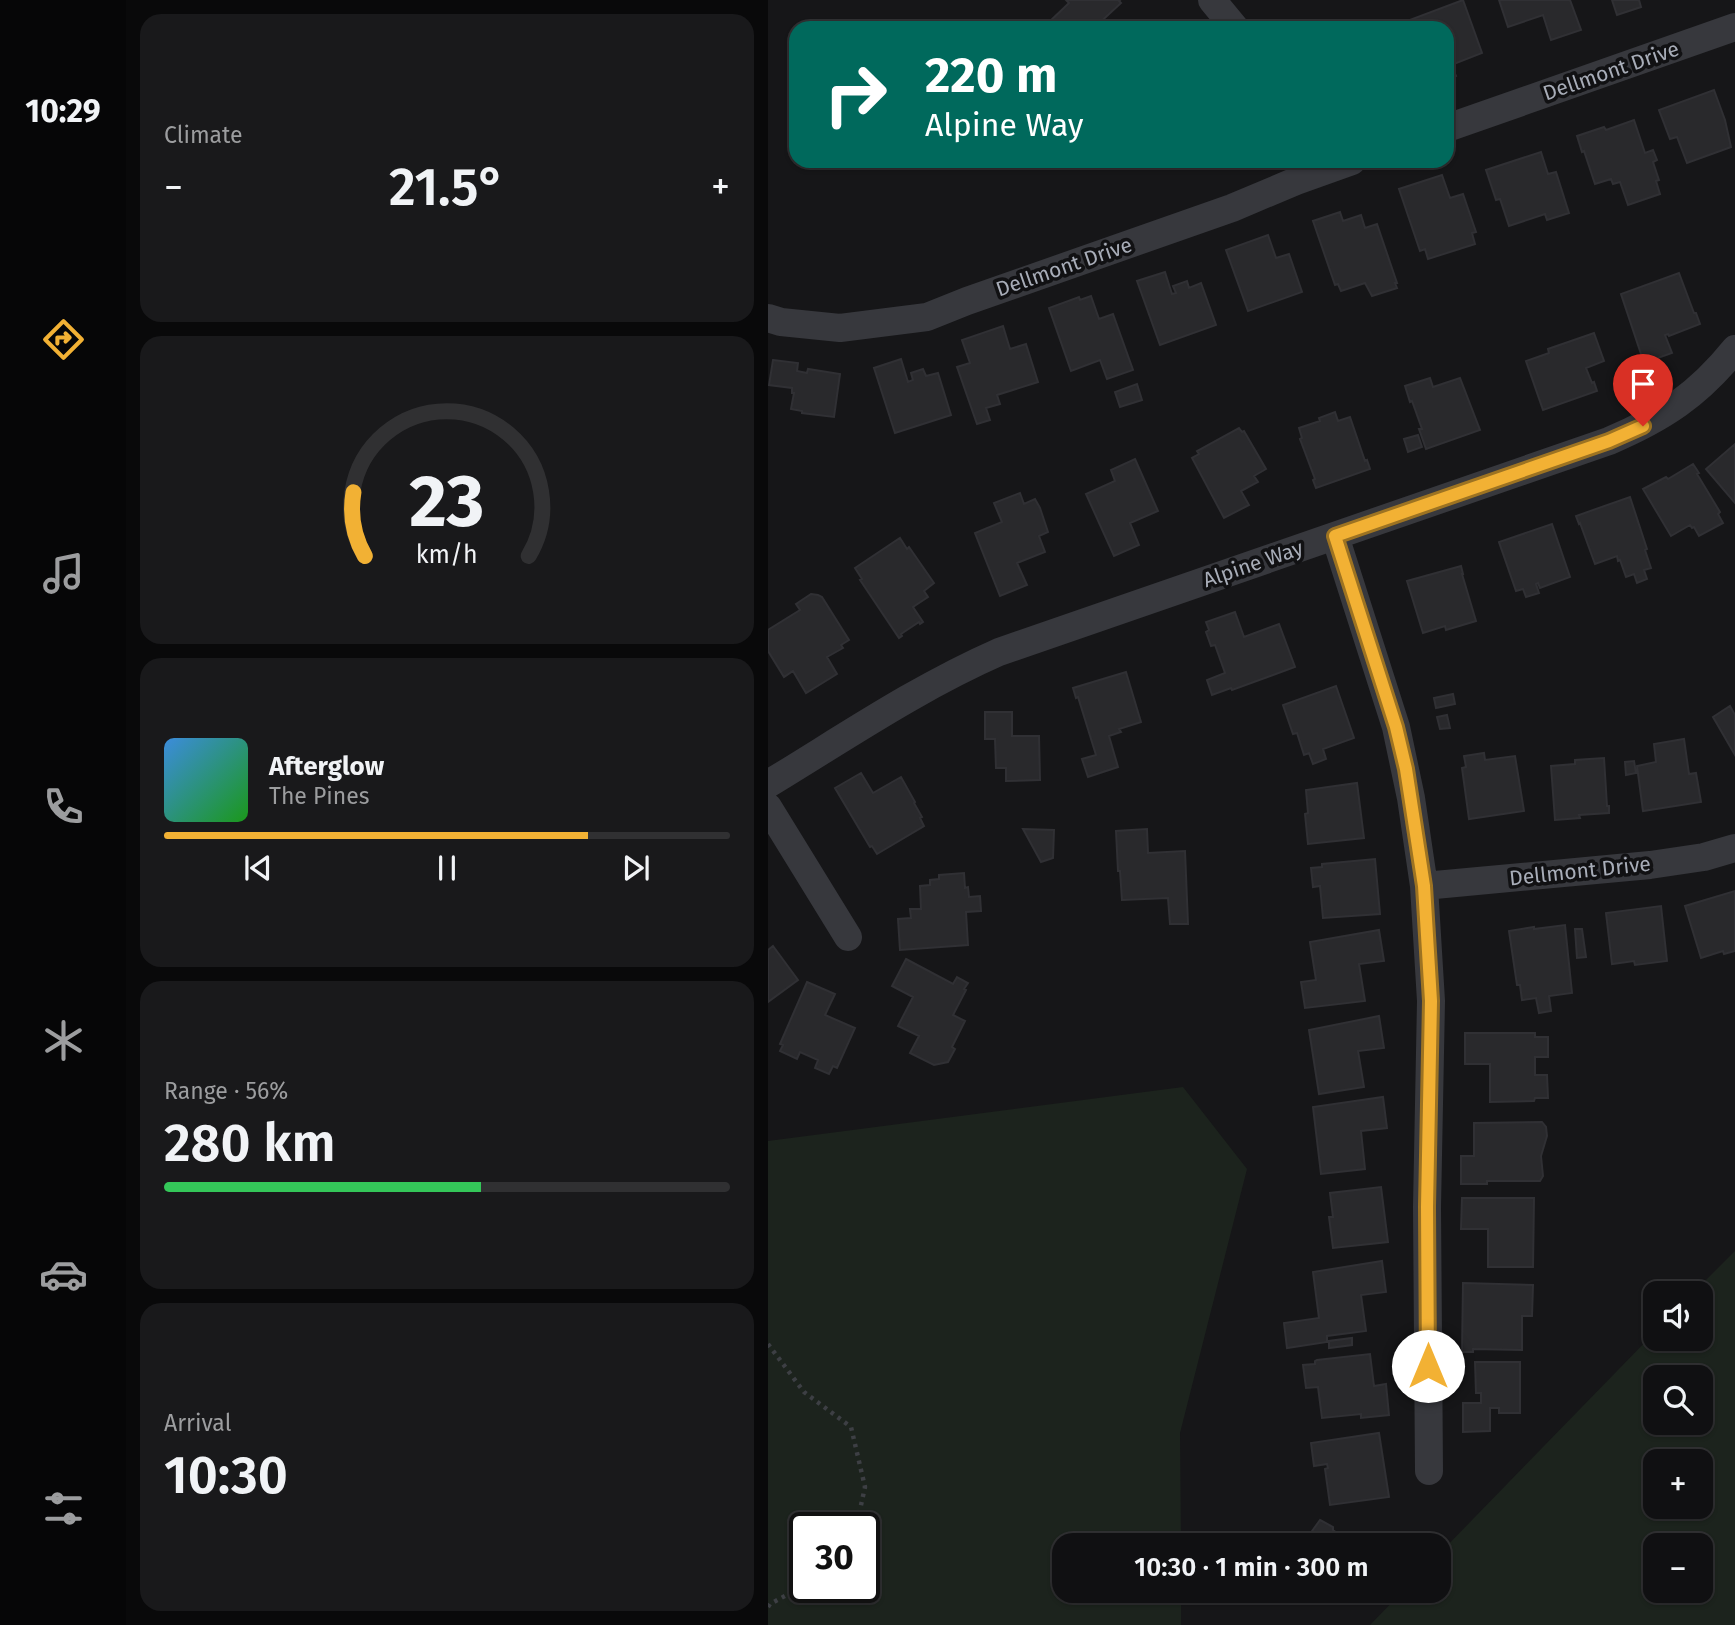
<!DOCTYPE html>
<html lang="en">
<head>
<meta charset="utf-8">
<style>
	body { margin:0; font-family:"Fira Sans",sans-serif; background:#19191b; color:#f1f3f6; height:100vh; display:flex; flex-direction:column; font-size:26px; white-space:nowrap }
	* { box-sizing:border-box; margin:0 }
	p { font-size:23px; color:#9c9d9f }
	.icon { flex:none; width:38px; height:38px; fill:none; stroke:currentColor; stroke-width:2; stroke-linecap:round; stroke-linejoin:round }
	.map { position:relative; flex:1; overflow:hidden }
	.drawer { display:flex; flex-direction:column; gap:14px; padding:14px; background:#09090a; width:642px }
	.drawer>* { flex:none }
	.guide { position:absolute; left:21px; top:21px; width:665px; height:147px; border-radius:21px; box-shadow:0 2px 5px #0004,0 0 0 2px #303032; background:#00695c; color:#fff; overflow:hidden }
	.tools { position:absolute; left:875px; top:1281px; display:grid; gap:14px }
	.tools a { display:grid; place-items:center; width:70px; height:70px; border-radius:14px; background:#101012; box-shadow:0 2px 5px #0004,0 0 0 2px #303032; font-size:35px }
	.speed { position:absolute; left:21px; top:1512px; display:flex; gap:14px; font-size:35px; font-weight:700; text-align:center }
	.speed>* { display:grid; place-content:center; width:91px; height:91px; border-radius:50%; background:#101012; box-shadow:0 2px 5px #0004,0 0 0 2px #303032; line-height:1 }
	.speed .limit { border:4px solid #111; border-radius:10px; background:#fff; color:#111 }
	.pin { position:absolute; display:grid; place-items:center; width:60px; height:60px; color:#fff; margin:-72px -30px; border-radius:50% 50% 50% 0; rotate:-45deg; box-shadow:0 0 7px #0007 }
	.pin .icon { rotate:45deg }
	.me { position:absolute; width:77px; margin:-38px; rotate:0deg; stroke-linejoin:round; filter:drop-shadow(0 0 5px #0008) }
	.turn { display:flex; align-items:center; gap:24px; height:147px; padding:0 21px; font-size:32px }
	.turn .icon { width:91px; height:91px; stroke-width:2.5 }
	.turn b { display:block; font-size:49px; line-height:60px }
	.big { font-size:52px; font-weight:600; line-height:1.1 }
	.drawer .tile { flex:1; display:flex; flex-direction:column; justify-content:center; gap:10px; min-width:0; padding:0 24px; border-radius:21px; background:#19191b }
	.drawer .dial { align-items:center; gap:0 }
	.dial svg { height:182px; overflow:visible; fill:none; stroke:#303032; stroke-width:7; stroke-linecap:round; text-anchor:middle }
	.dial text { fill:#f1f3f6; stroke:none }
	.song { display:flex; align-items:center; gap:21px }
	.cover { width:84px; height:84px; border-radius:10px; background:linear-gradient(135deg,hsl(210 70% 55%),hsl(120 70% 35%)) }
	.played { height:7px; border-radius:4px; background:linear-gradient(90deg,#f2b134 75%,#303032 75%) }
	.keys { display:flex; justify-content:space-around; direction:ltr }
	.heat { display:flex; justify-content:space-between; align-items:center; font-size:38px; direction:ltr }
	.charge { height:10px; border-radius:5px; background:linear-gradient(90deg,#34c759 56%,#303032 0) }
	.trip { position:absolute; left:284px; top:1533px; width:399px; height:70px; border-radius:21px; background:#101012; box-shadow:0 2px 5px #0004,0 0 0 2px #303032; font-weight:600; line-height:70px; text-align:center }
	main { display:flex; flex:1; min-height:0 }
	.tabs { display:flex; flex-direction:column; width:126px; justify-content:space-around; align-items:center; background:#060607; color:#9c9d9f }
	.tabs .icon { width:49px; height:49px }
	.tabs .active { color:#f2b134 }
	.tabs b { font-size:32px; color:#f1f3f6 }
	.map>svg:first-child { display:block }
</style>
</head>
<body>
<main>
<nav class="tabs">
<b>10:29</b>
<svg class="icon active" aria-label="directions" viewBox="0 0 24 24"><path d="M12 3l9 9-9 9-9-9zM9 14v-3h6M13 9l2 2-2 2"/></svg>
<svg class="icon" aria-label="music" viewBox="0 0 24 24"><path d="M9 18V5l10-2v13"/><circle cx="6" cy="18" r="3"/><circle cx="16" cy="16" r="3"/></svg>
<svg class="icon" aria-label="phone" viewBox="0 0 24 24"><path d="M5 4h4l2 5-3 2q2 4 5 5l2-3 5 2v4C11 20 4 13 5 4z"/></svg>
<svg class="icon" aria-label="climate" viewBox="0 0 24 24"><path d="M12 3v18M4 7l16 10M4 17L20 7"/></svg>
<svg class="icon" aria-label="car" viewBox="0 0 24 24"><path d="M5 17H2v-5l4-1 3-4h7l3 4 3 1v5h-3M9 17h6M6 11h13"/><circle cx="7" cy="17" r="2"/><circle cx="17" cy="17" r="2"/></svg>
<svg class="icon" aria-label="filters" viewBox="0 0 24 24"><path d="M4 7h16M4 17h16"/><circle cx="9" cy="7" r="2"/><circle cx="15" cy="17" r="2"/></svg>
</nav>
<section class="drawer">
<div class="tile"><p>Climate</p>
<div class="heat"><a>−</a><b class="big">21.5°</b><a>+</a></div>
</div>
<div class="tile dial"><svg viewBox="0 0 100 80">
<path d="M14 69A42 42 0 1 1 86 69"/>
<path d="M14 69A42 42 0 0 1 9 41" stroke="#f2b134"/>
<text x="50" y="56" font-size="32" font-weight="700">23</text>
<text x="50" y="72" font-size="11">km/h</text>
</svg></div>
<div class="tile">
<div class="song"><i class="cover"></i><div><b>Afterglow</b><p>The Pines</p></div></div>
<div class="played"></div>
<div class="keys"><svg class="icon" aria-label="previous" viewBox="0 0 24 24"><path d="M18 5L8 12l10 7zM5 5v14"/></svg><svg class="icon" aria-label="pause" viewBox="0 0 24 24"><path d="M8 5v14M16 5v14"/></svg><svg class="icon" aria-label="next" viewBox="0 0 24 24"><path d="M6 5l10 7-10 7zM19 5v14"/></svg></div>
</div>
<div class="tile"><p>Range · 56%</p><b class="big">280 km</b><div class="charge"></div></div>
<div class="tile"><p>Arrival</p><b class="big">10:30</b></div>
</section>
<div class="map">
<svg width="967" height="1625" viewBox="0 0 967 1625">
	<rect width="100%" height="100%" fill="#161618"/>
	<path fill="#1c231d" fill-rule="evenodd" d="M415 1087 479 1169 412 1433 413 1545H296V1591H413V1625H0V1141ZM37 1528H96V1587H37Z
		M967 1251V1625H602L635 1591H670V1555L887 1332V1339H933V1293H925ZM887 1377H933V1423H887ZM933 1461V1507H887V1461ZM933 1545V1591H887V1545Z"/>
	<path fill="#29292c" stroke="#303034" stroke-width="2" d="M298 0H352L351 1 353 3 326 28H269L276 21 279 24 301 3Z
		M695 0 714 53 683 65 688 76 679 79V28H642L639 21Z
		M731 0H802L813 30 783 40 775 15 740 27Z
		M844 0H871L873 7 849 15Z
		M946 90 957 120 963 147 919 163 909 137 902 139 891 110Z
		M866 120 877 153 885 150 889 160 885 162 891 180 888 181 892 194 860 205 852 182 845 184 843 179 827 184 816 151 814 152 809 136 836 127 838 130Z
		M773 152 780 174 788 172 801 213 779 220 777 214 741 226 732 199 728 200 718 170Z
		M674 175 682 198 695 194 708 232 704 233 707 244 660 259 657 249 652 251 631 189Z
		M572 212 575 221 593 215 597 228 609 224 629 283H627L629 288 604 296 597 283 573 291 570 284 567 285 545 221Z
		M500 235 508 258 521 254 534 292 480 311 458 250Z
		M397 272 404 294 408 293 405 286 419 281 421 288 433 283 448 325 392 345 369 281Z
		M911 273 926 313H928L932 324 901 336 900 334 897 335 904 353 876 363 853 294Z
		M323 296 331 319 345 314 365 370 339 379 332 360 303 371 281 308 311 297 312 300Z
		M235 326 242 349 258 344 270 382 229 395 232 404 218 408 222 420 209 424 189 367 202 363 194 340Z
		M826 333 836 361 818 368 824 383 826 382 829 391 775 410 758 361 781 353 780 349Z
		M133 359 140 382 145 380 143 373 155 369 158 376 170 373 183 415 127 433 106 368Z
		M5 360 30 363 29 371 39 373 40 369 72 374 66 417 34 413V411L23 409 26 393H24V388L1 385Z
		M662 378 665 387 692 378 712 430 658 449 651 429H654L644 401 642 402 637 386Z
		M369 384 374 400 352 407 347 392Z
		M567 412 570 421 582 417 597 461 599 460 602 469 548 488 545 480 547 479 532 439 534 438 531 428 552 421 551 418Z
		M471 428 474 432 476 431 498 469 486 476 490 482 473 491 481 505 456 518 424 458 431 454 429 451Z
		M650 435 654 447 640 452 636 439Z
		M967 444V503L938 469Z
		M367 459 390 511 362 523 371 545 346 556 318 494 347 481 343 470Z
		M925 464 931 473 929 474 952 512 950 514 955 523 931 536 926 527 924 528 922 525 903 536 875 489 898 477 900 479Z
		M252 493 256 504 267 499 272 508 280 532 271 536 277 552 249 563 259 585 232 596 207 533 234 522 226 503Z
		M862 497 879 549 877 550 883 568 876 570 879 579 869 583 866 574 858 577 852 560 850 561 849 556 827 564 812 523 811 524 808 516Z
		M784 524 802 577 772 588 770 583 768 584 771 593 758 597 755 589 748 591 731 542Z
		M132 538 139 549 141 547 166 583 156 591 160 597 145 607 155 622 152 624 151 622 133 634 134 636 131 638 92 580 94 579 87 568Z
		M693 566 695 574H694L708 621 678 630 677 626 655 633 639 581Z
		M43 594 50 595 54 597 81 640 73 645 75 648 59 657 69 674 38 693 25 671 16 677 0 651V630L32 610 28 604Z
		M467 612 476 637 511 624 527 667 464 690 463 688 444 695 439 680 457 673 447 645 443 646 438 632 441 630 438 622Z
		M358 672 373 722 351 729 353 732 341 736 350 767 320 777 314 759 328 755 310 697 308 698 305 688Z
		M568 686 586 738 555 749 558 759 545 764 541 753 536 755 529 733 525 734 515 705Z
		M685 694 687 704 668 708 666 698Z
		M962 706 967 715V755L945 717Z
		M217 712H244V736H271L272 780 238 781V768H228L227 739H217Z
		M679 715 682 728 672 729 669 717Z
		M916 739 921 774 928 773 933 802 875 811 869 766 888 762 886 744Z
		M716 753 717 760 747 756 756 811 701 819 694 768 698 767 696 756Z
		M836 758 839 806H841V813L811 815 812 818 787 820 783 766 807 764V760Z
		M866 761 868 773 858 775 857 762Z
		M93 773 105 793 133 777 147 802 146 803 154 817 152 818 156 826 109 854 104 846 102 847 67 788Z
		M589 783 596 838 540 844 537 814 540 813 538 790Z
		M255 829 286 830 285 858 273 862Z
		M379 829 380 853 417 851 420 924H402L400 898 354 900 352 871H350L348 831Z
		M607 859 612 914 555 918 552 886 545 887 543 868 554 867V864Z
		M196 873 197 888 200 887 201 897 212 896 213 911 198 912 200 945 132 950 130 919 143 918 142 909H153L152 886 162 885V880L171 879V875Z
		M967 891V951L956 954 955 951 933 958 917 906Z
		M893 906 899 961 867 965 866 961 844 964 838 913Z
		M797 925 804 993 781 996 783 1011 771 1013 768 998 754 1000 752 985H749L741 931 766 927V929Z
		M807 929H814L818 957 809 958Z
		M611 930 616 961 591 964 597 1001 537 1008 533 982 548 980 542 942Z
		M5 946 30 980 0 1002V950Z
		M138 959 185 984 189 977 200 983 196 989 198 990 185 1015 197 1021 184 1047 187 1049 180 1062 166 1065 142 1053 151 1036 130 1026 145 997 124 986Z
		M39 982 67 994 57 1015 87 1028 69 1068 65 1066 61 1074 47 1068 50 1060 32 1052 29 1059 12 1051 15 1045 12 1044Z
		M611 1016 616 1048 590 1051 596 1087 551 1094 541 1030Z
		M697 1033H767V1037H780V1057H767V1075H779L780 1098H767L766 1101 722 1102V1064H697Z
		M615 1097 619 1128 593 1131 597 1169 553 1174 545 1107Z
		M774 1122 778 1127 779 1136 773 1156 775 1176 772 1181H719V1184H693V1156H706V1123Z
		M613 1187 620 1242 565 1248 561 1217H565L562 1193Z
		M694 1198H766L765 1267H720V1229H693Z
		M614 1261 618 1292 593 1295 598 1331 559 1336V1342L519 1348 516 1323 551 1318 545 1272Z
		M695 1283 765 1285 764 1316H754V1350L705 1349V1352H694Z
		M584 1338V1345L561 1348V1341Z
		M602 1354 606 1386 618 1384 621 1415 593 1418V1414L554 1418 550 1387 538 1388 535 1365 547 1364V1361L549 1360Z
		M707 1362H752V1413H731V1408H722V1431L695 1432V1403H713V1393H708Z
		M611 1433 621 1497 562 1505 557 1469 560 1468 559 1464 546 1466 543 1443Z
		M552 1520 565 1527V1530L584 1545H534Z"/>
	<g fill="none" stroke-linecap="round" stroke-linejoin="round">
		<path stroke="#3d3f44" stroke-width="4.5" stroke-dasharray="3.5 5" stroke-linecap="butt" d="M0 1344 36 1392 83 1427 97 1487 88 1528
			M0 1607 2 1604 37 1585"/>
		<path stroke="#37383d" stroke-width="28" d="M444 0 467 28
			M679 128 967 27
			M0 318 13 322 72 328 159 317 199 301 464 208 528 181 584 161
			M567 536 628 727 643 798 656 886 663 1001 659 1207 661 1471
			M0 784C76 738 149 688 231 652L841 441C895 418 930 395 967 349
			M0 807 80 937
			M656 886 882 865 936 857 967 848"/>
	</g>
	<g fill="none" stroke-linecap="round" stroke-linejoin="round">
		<g stroke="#9d7322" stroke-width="18">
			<path id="route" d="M660 1366 659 1207 663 1001 656 886 638 769 628 727 567 536 841 441 875 426"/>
		</g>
		<use href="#route" stroke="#f2b134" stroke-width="12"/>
	</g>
	<g text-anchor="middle" stroke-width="7" stroke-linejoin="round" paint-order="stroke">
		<g font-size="21" fill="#a8adb8" stroke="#111113">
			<text transform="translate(843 71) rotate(-19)" y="7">Dellmont Drive</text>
			<text transform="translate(296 267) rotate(-19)" y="7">Dellmont Drive</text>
			<text transform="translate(485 564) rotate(-19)" y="7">Alpine Way</text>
			<text transform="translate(812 871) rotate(-6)" y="7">Dellmont Drive</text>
		</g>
	</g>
</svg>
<div class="tools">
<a><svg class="icon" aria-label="sound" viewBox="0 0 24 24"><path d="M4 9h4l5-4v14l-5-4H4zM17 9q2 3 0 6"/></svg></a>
<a><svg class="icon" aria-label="search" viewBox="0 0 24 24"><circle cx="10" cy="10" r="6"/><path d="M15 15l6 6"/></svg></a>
<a>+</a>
<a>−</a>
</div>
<div class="speed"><div class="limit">30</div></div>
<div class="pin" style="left:875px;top:426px;background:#d93025"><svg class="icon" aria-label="arrive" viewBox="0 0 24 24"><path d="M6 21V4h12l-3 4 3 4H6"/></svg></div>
<svg class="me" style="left:660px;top:1366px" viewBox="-20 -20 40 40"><circle r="19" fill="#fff"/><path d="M0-13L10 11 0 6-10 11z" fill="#f2b134"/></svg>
<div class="trip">10:30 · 1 min · 300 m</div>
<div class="guide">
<div class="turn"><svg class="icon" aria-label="right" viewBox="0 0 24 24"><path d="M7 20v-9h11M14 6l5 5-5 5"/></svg><div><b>220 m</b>Alpine Way</div></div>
</div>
</div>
</main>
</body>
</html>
